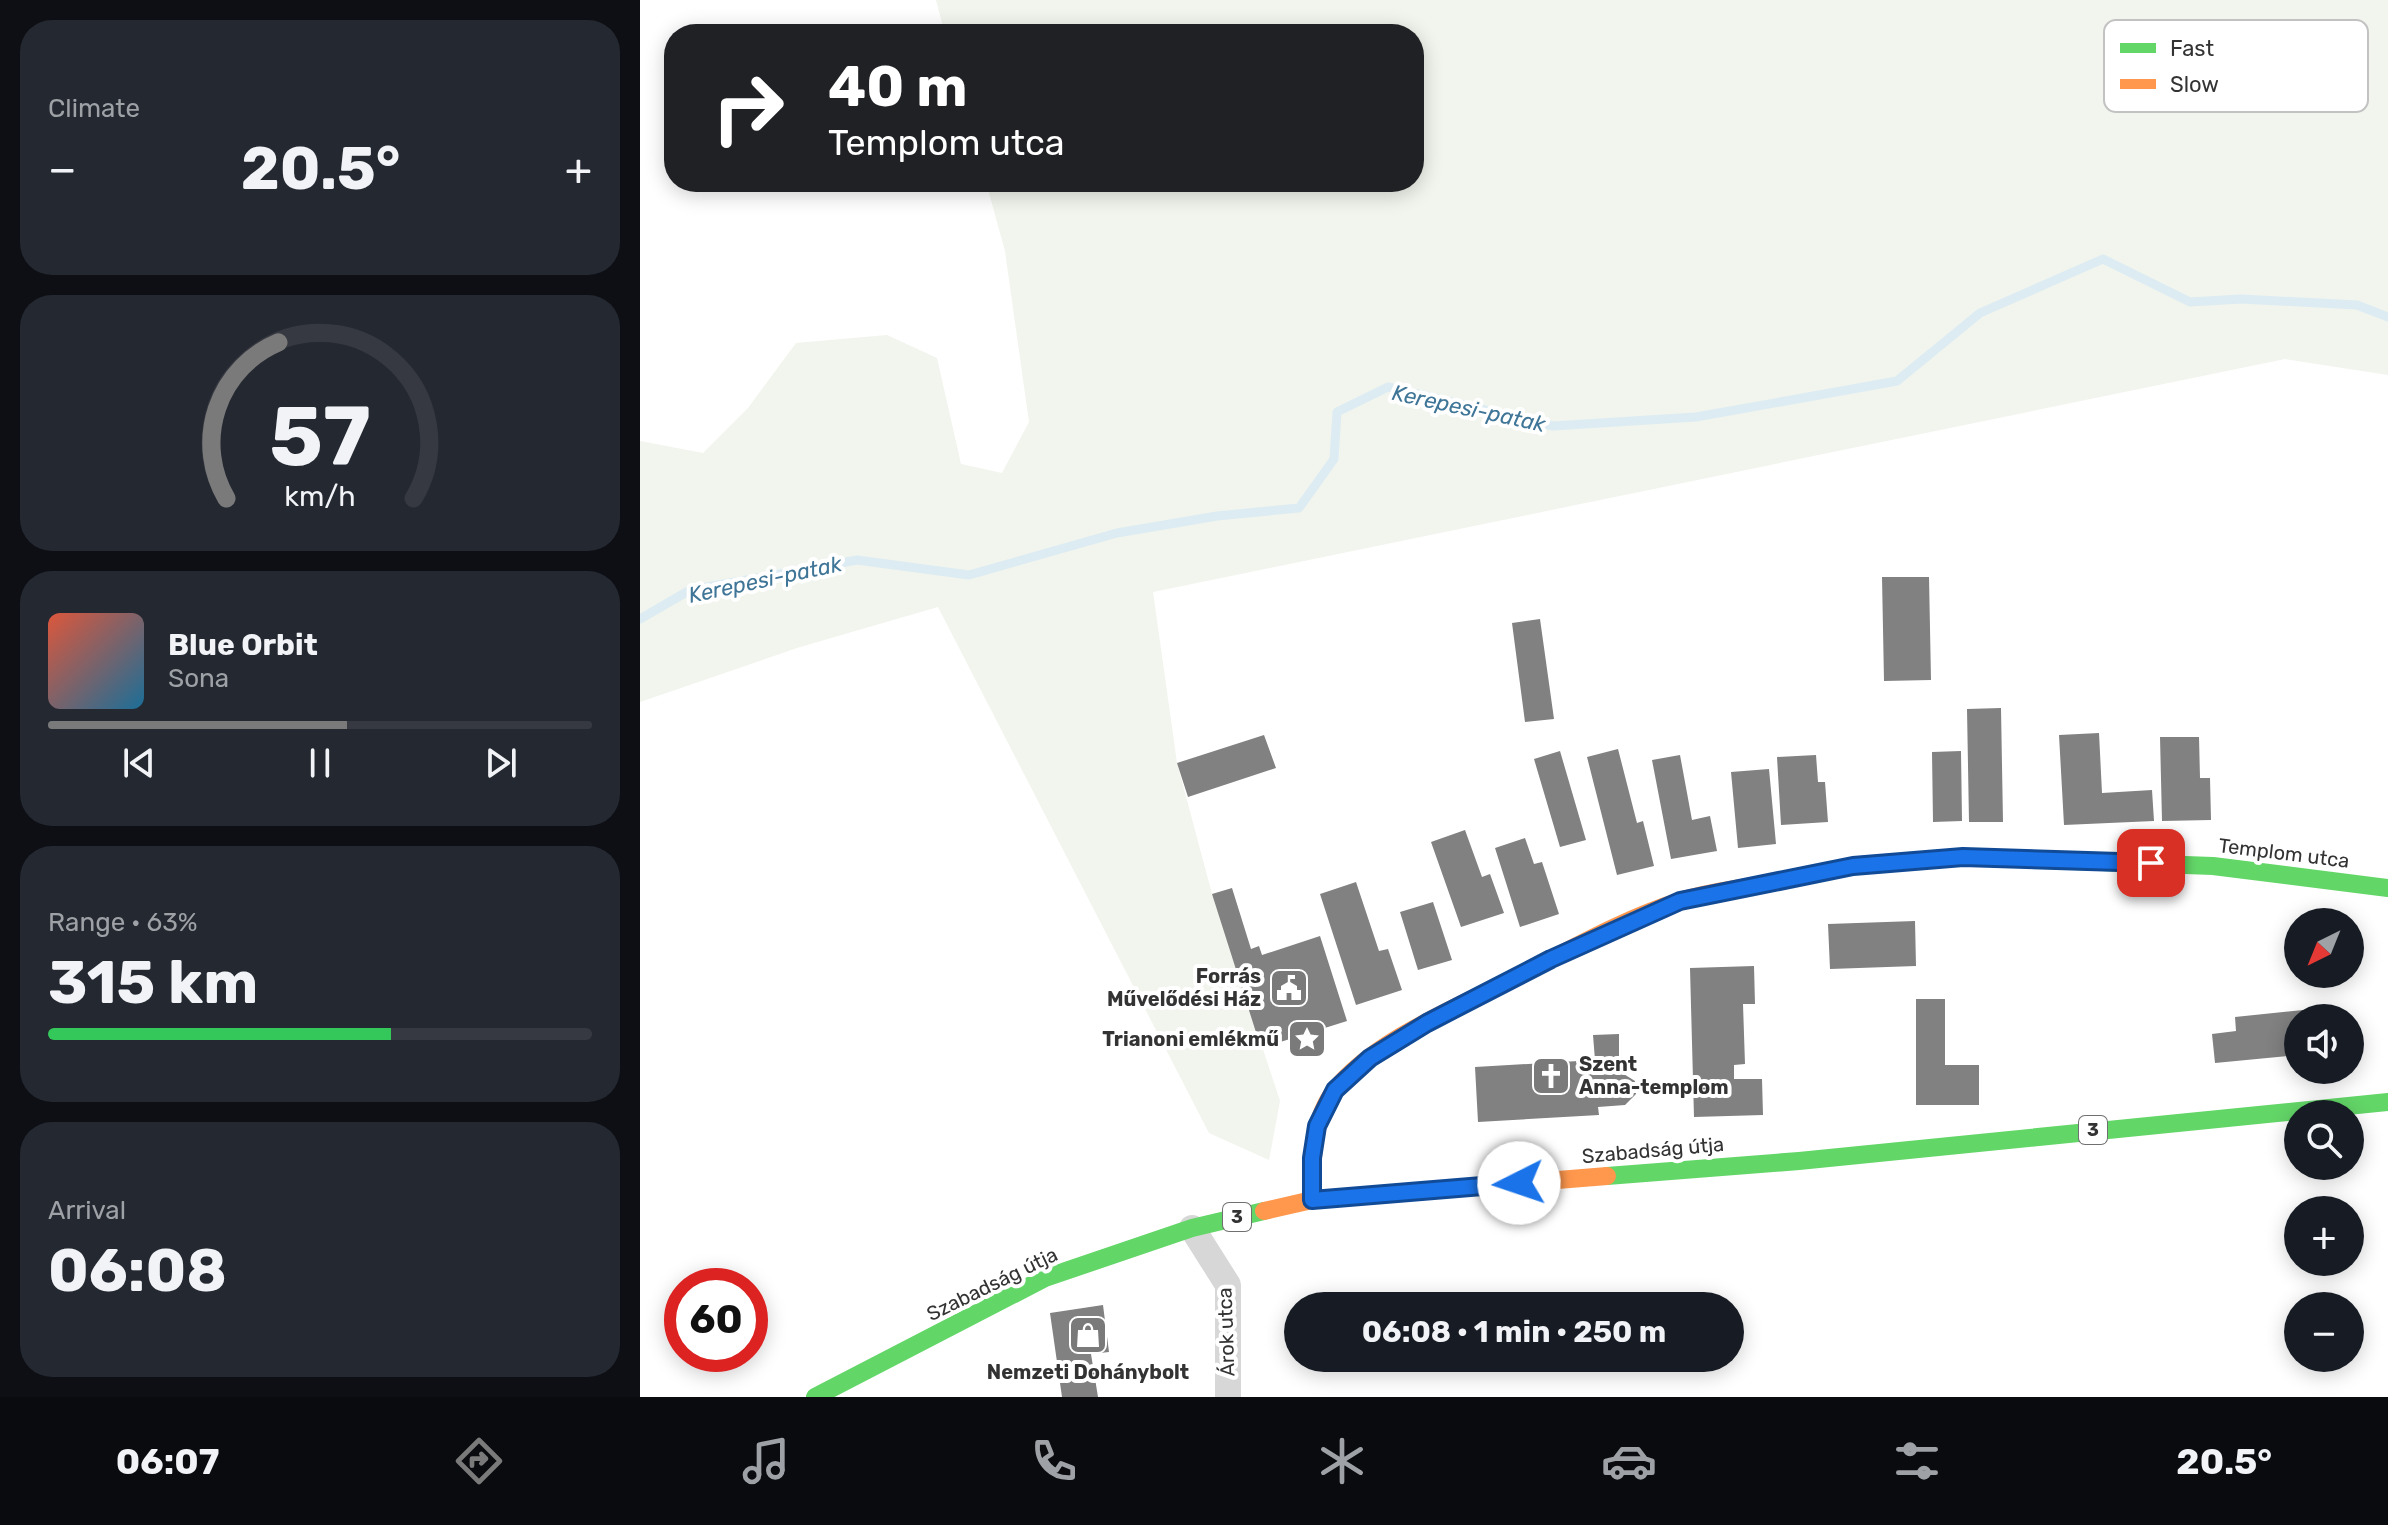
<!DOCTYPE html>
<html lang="en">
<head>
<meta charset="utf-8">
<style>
	body { margin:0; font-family:Rubik,sans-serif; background:#242831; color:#f1f3f6; height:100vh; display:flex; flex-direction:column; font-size:30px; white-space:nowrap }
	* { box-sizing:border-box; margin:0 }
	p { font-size:26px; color:#9ea1a6 }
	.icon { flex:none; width:44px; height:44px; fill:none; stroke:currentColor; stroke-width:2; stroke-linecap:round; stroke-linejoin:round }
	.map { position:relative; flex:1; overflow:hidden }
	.details { display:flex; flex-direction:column; gap:20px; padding:20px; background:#0d0f14; width:640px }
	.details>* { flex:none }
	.hud { position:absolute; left:24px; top:24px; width:760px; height:168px; border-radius:32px; box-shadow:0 4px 20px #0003; background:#202124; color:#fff; overflow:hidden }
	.needle { width:52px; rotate:223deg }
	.fabs { position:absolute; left:1644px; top:908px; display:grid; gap:16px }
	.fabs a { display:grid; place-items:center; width:80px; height:80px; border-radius:50%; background:#171b24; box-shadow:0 4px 20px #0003; font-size:40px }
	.speed { position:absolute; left:24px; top:1268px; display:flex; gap:16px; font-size:40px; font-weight:700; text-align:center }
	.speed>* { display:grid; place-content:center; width:104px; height:104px; border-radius:50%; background:#171b24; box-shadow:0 4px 20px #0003; line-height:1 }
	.speed .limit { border:12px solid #d22; background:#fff; color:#111 }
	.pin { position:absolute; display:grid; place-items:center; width:68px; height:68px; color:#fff; margin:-34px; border-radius:16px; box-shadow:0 4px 12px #0006 }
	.me { position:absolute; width:88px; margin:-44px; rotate:266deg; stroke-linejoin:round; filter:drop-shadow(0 0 6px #0008) }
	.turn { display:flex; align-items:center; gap:28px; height:168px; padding:0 32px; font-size:36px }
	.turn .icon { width:104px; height:104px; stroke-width:2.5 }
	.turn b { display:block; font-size:56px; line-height:68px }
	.big { font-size:60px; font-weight:700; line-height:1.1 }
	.details .tile { flex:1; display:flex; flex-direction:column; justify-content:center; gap:12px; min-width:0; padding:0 28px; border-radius:32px; background:#242831 }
	.details .dial { align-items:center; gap:0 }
	.dial svg { height:208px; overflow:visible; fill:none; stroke:#363941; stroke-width:7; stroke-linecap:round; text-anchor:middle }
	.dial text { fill:#f1f3f6; stroke:none }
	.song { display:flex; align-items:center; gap:24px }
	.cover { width:96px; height:96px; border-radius:12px; background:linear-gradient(135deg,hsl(10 70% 55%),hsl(200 70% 35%)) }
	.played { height:8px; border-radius:4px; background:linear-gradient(90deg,#7a7a7a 55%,#363941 55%) }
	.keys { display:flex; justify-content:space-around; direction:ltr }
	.heat { display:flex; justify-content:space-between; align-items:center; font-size:44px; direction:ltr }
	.charge { height:12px; border-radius:6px; background:linear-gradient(90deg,#34c759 63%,#363941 0) }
	.trip { position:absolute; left:644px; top:1292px; width:460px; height:80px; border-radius:40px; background:#171b24; box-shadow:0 4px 20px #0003; font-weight:700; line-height:80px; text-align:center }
	.menu { display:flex; height:128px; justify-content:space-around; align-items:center; background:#090b0e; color:#9ea1a6 }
	.menu .icon { width:56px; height:56px }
	.menu .active { color:#7a7a7a }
	.menu b { font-size:36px; color:#f1f3f6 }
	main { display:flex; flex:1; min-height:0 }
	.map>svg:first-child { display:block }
</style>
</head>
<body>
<main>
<section class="details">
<div class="tile"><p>Climate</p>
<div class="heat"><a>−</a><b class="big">20.5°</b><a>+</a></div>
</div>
<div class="tile dial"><svg viewBox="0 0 100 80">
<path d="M14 69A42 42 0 1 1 86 69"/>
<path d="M14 69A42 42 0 0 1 34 9" stroke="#7a7a7a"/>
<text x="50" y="56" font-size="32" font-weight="700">57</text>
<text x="50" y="72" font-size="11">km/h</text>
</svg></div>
<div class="tile">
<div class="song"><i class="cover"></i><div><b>Blue Orbit</b><p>Sona</p></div></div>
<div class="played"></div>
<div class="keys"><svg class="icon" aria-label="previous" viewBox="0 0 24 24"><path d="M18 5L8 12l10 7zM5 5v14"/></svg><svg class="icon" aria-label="pause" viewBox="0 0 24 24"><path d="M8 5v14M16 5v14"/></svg><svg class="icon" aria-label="next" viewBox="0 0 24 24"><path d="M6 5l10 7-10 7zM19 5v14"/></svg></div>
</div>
<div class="tile"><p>Range · 63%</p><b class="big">315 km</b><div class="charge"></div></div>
<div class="tile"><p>Arrival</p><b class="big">06:08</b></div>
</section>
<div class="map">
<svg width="1748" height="1397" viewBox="0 0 1748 1397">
	<rect width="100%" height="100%" fill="#fff"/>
	<path fill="#f1f5ed" d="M296 0H1748V375L1645 359 513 592 537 763 572 894 640 1101 629 1160 569 1133 298 607 160 647 0 702V441L63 453 108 408 156 343 247 335 297 358 321 464 362 473 389 422 365 251 346 182H774V34H305Z"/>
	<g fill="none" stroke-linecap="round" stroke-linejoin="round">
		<path stroke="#ddebf3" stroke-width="9" d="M0 619 50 590 217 560 329 575 477 533 577 516 659 508 694 459 697 412 748 387 913 426 1056 417 1257 381 1340 313 1463 259 1550 302 1601 299 1717 305 1748 317"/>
	</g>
	<path fill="#818181" d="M1242 577H1289L1291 680 1244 681Z
		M900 619 914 719 885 722 872 623Z
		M1361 708 1363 822H1329L1327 709Z
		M1459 733 1462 793 1512 790 1514 821 1424 825 1419 735Z
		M624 735 636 768 548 797 537 763Z
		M1520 737H1559L1560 778H1570L1571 820 1522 821Z
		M978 749 997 823 1003 821 1014 866 977 875 947 757Z
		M920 751 946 840 920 847 894 759Z
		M1321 751 1322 821 1293 822 1292 752Z
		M1040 755 1052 820 1070 816 1077 851 1031 859 1012 760Z
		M1176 755 1178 782H1185L1188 822 1141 825 1137 757Z
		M1129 769 1136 844 1098 848 1091 772Z
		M825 830 842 877 850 874 864 913 821 927 791 842Z
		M885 838 894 864 902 862 919 914 880 927 855 848Z
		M716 882 739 951 748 949 762 990 716 1005 680 894Z
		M592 888 611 949 619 946 622 955 680 936 707 1021 621 1048 572 894Z
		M793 902 812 960 778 970 760 912Z
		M1275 921 1276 966 1190 969 1188 924Z
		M1114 966 1115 1004H1103L1105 1064 1094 1065V1079H1122L1123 1115 1054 1117 1050 968Z
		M1276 999H1305V1065H1339V1105H1276Z
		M1663 1010V1018H1658V1055L1575 1063 1572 1034 1596 1031 1595 1017Z
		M979 1034V1071L995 1081 996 1094 985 1105 958 1107 959 1115 838 1122 835 1067 955 1060 953 1035Z
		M463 1305 469 1352 451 1354 458 1397H422L410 1313Z"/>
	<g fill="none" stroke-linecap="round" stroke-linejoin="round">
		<path stroke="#d7d7d7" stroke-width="26" d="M552 1228 588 1285V1397"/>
		<path stroke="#63d668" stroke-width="18" d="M1129 883 1213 866 1323 857 1573 866 1748 888
			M967 1176 1159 1161 1748 1102
			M175 1397 405 1278 552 1228 624 1211"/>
		<path stroke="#ff974d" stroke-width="18" d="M672 1200C672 1162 671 1121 695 1090 735 1040 819 1007 875 978 928 951 983 919 1040 901 1068 892 1100 889 1129 883
			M624 1211 672 1200 967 1176"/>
	</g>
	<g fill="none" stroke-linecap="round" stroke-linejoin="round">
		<g stroke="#114b97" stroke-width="20">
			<path id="route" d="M879 1183 672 1200V1158L677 1126 695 1090 730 1058 787 1023 911 959 1040 901 1213 866 1323 857 1511 863"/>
		</g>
		<use href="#route" stroke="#1a73e8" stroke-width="14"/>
	</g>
	<defs>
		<g id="civic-square" transform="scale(2)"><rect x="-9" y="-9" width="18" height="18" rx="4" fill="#7a7a7a" stroke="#fff"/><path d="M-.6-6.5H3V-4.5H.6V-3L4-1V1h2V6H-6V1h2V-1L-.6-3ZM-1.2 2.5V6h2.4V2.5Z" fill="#fff"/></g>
		<g id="sight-square" transform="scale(2)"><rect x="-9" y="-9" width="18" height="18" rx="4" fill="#7a7a7a" stroke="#fff"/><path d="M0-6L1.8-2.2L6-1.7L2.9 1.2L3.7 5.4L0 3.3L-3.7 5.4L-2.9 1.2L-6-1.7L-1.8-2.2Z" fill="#fff"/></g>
		<g id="church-square" transform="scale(2)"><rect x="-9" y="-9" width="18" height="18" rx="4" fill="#7a7a7a" stroke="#fff"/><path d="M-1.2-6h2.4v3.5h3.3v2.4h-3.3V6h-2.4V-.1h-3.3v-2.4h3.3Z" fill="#fff"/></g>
		<g id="shop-square" transform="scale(2)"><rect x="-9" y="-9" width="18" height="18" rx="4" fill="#7a7a7a" stroke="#fff"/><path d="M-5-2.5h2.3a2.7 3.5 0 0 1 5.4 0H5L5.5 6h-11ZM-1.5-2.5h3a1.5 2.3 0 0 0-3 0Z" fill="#fff"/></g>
	</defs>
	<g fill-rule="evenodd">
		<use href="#civic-square" x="649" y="988"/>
		<use href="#sight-square" x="667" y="1039"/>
		<use href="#church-square" x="911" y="1076"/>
		<use href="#shop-square" x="448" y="1335"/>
	</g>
	<g text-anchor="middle" stroke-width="8" stroke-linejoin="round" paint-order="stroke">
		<g fill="#fff" stroke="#707070" stroke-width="2">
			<rect x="1439" y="1116" width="28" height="28" rx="6"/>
			<rect x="583" y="1203" width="28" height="28" rx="6"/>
		</g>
		<g font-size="18" font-weight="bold" fill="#333">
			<text x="1453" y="1136">3</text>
			<text x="597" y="1223">3</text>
		</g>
		<g font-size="20" fill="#333" stroke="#fff">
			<text transform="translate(1644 853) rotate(7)" y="7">Templom utca</text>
			<text transform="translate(1013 1150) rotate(-5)" y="7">Szabadság útja</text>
			<text transform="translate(352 1284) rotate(-26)" y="7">Szabadság útja</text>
			<text transform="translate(586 1332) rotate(-92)" y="7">Árok utca</text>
		</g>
		<g font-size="20" font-weight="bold" fill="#333" stroke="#fff" text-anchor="end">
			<text x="621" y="983">Forrás<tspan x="621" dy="23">Művelődési Ház</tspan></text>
			<text x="639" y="1046">Trianoni emlékmű</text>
			<text x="939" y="1071" text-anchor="start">Szent<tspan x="939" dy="23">Anna-templom</tspan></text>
			<text x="448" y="1379" text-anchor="middle">Nemzeti Dohánybolt</text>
		</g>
		<g font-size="22" font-style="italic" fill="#3f7597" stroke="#fff">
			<text transform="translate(829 408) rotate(12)" y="8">Kerepesi-patak</text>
			<text transform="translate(125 579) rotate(-12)" y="8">Kerepesi-patak</text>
		</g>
	</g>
	<rect x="1464" y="20" width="264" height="92" rx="12" fill="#fff" stroke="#c2c2c2" stroke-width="2"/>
	<rect x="1480" y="43" width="36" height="10" fill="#63d668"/>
	<rect x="1480" y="79" width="36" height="10" fill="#ff974d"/>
	<g font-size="22" fill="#333">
		<text x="1530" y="56">Fast</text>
		<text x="1530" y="92">Slow</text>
	</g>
</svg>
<div class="fabs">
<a><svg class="needle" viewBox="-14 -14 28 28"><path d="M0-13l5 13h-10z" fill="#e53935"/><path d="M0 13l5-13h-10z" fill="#9ea1a6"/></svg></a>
<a><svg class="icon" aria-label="sound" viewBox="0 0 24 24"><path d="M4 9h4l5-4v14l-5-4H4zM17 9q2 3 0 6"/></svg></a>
<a><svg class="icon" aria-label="search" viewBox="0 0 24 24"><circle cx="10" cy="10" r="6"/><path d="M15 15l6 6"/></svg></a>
<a>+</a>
<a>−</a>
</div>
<div class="speed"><div class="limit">60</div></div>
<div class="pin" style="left:1511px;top:863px;background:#d93025"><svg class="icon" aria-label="arrive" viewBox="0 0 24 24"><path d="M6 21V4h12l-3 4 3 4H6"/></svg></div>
<svg class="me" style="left:879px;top:1183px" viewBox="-20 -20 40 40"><circle r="19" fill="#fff"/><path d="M0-13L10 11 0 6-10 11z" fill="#1a73e8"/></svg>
<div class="trip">06:08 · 1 min · 250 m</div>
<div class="hud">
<div class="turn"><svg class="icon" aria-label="right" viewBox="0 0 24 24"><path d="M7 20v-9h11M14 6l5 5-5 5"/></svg><div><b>40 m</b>Templom utca</div></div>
</div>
</div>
</main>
<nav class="menu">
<b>06:07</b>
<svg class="icon active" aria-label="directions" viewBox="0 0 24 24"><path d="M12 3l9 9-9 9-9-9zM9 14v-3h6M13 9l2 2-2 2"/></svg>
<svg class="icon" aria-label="music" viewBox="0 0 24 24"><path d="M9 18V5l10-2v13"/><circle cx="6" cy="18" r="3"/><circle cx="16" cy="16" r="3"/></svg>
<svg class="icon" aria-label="phone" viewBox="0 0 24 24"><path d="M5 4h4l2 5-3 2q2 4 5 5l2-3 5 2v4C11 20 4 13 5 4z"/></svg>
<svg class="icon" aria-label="climate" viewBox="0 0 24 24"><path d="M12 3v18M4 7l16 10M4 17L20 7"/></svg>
<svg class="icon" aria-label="car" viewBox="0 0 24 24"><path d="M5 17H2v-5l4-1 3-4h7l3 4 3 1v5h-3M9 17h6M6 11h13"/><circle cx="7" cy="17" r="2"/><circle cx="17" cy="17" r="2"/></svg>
<svg class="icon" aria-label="filters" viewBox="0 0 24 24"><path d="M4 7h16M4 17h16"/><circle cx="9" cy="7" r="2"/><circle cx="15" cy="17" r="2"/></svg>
<b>20.5°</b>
</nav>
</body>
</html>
